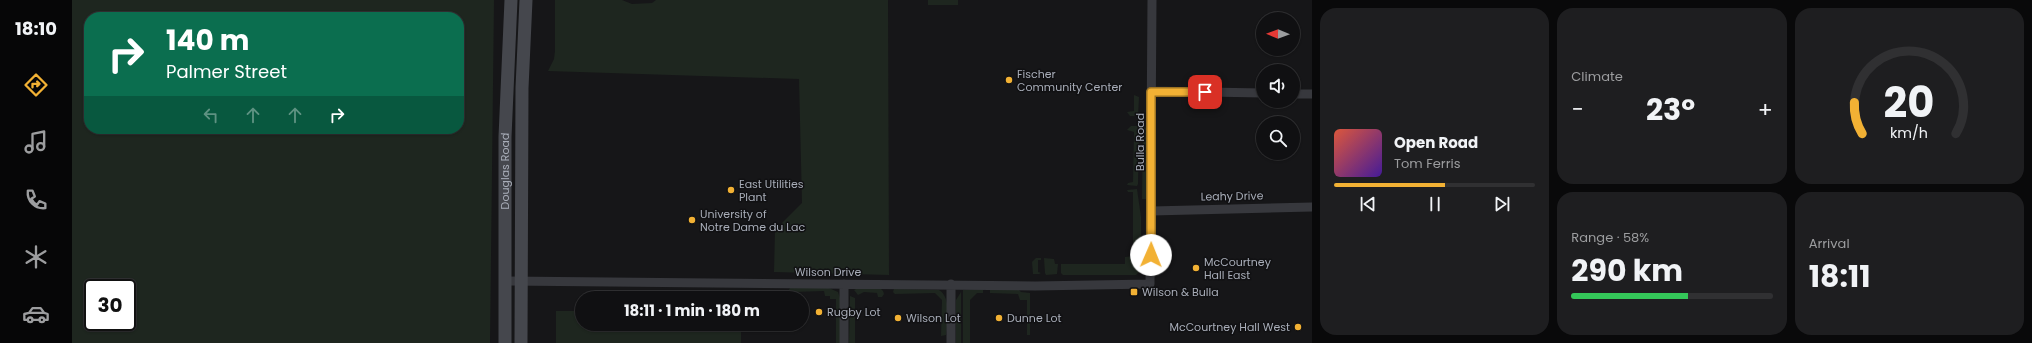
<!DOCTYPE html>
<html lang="en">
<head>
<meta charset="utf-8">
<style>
	body { margin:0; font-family:Poppins,sans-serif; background:#1e1e20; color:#f1f3f6; height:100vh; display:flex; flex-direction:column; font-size:15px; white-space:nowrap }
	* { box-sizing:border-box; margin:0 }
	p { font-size:13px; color:#9c9d9f }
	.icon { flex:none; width:22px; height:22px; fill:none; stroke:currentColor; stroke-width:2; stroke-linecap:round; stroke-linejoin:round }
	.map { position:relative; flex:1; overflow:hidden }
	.panel { display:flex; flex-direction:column; gap:8px; padding:8px; background:#09090a; width:720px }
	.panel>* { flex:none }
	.banner { position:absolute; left:12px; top:12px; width:380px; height:122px; border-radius:16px; box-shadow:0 1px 3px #0004,0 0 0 1px #303032; background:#0b6e4f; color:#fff; overflow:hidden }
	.needle { width:26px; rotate:271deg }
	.fabs { position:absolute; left:1184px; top:12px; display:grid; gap:8px }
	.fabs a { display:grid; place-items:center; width:44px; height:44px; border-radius:50%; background:#101012; box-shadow:0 1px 3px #0004,0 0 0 1px #303032; font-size:20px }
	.speed { position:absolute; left:12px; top:279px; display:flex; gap:8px; font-size:20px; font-weight:700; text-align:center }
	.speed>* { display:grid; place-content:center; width:52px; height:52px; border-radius:50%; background:#101012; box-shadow:0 1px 3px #0004,0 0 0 1px #303032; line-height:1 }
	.speed .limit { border:2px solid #111; border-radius:6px; background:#fff; color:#111 }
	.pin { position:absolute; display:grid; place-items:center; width:34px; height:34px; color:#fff; margin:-17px; border-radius:8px; box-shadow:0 2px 6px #0006 }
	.me { position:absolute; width:44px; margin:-22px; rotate:1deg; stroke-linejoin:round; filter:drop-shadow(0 0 3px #0008) }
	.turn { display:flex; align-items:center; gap:14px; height:84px; padding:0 16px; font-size:18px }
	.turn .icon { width:52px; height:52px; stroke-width:2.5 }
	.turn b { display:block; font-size:28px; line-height:34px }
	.lanes { display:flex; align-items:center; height:38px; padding:0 16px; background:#0003; justify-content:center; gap:20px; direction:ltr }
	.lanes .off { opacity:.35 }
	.big { font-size:30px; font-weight:700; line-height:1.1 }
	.panel .widget { flex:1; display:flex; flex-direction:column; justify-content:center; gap:6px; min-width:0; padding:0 14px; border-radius:16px; background:#1e1e20 }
	.panel .dial { align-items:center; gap:0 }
	.dial svg { height:104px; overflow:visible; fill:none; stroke:#303032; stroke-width:7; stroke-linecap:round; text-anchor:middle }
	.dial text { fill:#f1f3f6; stroke:none }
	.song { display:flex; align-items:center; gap:12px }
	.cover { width:48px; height:48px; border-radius:6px; background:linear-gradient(135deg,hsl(10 70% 55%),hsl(260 70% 35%)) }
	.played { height:4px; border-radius:2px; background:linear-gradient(90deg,#f2b134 55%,#303032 55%) }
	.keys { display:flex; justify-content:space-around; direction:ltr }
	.heat { display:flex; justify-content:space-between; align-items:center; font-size:22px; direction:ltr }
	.charge { height:6px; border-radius:3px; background:linear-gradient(90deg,#34c759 58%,#303032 0) }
	.panel .tiles { flex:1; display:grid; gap:8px; grid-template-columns:repeat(3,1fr) }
	.widget:first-child { grid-row:span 2 }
	.trip { position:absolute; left:503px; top:291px; width:234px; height:40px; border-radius:20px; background:#101012; box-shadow:0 1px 3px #0004,0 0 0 1px #303032; font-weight:700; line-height:40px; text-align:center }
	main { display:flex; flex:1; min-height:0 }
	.tabs { display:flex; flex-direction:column; width:72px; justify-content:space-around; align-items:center; background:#060607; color:#9c9d9f }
	.tabs .icon { width:28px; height:28px }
	.tabs .on { color:#f2b134 }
	.tabs b { font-size:18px; color:#f1f3f6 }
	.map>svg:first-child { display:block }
</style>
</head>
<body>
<main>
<nav class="tabs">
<b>18:10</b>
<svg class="icon on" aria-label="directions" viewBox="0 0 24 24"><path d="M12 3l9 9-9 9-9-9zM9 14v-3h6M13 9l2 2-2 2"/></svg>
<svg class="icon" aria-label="music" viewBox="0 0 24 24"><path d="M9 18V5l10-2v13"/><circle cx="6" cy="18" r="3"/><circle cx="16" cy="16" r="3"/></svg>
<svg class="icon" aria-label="phone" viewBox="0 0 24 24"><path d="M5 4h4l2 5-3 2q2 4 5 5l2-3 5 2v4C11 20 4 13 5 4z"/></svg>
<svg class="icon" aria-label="climate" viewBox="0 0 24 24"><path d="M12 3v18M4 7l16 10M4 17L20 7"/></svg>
<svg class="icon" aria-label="car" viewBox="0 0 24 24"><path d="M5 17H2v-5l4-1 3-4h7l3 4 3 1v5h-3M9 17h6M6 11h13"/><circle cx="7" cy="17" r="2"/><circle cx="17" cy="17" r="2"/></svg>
</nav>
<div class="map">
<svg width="1240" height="343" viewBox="0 0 1240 343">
	<rect width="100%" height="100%" fill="#161618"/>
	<path fill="#1e261f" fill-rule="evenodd" d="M0 0H422L418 343H0ZM17 17H387V129H17ZM21 288H55V322H21Z
		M483 0H550L560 4 580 3 584 0H816L817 275 702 272 703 230 730 203 727 79 476 71 482 59 483 51Z
		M856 0H886V5H856Z
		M1062 95 1067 97 1066 116H1058L1055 112 1062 111Z
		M1059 126H1066L1067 129 1066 184 1065 186 1055 185 1056 183 1061 182 1062 132 1055 130Z
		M1071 126 1075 129V199H1070Z
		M1065 189 1069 217V248L1061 250V192H1056L1055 190Z
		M1061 253H1067L1069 255V270L1064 275H991L989 273V264H1053V257L1061 256Z
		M964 258H969V260H966V272L969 273 967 274H961L960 262Z
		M972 258 982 259 983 264H986L985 274 974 275 973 273Z
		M718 288H757L766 292 768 298V343H764V299H758V296H753L752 291 720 292 718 298 716 291Z
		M786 288H808L811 291 812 294 810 297H806L805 293 792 292 786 295 782 290Z
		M822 289 867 290C880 298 875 322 874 335L869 336 870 300 863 293 823 294 821 292Z
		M911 289V293H905L898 300V343H891V290Z
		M918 289H946L949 292 958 293V335H955V300H948L946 294 918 293Z
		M889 292V343H884V300Z
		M778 296 783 298V343H777Z
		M484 311H510V324H669V343H484Z"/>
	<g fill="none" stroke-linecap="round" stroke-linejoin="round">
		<path stroke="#37383d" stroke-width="9" d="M1079 91 1191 93
			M1221 94H1240
			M1080 211 1240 207
			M433 281 963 286 1078 284 1080 0
			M772 343V284
			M879 343V284"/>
		<g stroke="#45474d" stroke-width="13">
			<path id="s1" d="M433 343V137L439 0"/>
			<path d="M449 343 450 88 454 0"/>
		</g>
	</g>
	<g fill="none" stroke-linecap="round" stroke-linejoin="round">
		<g stroke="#9d7322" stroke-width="10">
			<path id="route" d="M1079 255V92H1133"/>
		</g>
		<use href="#route" stroke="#f2b134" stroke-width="7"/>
	</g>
	<g fill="#f2b134" stroke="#111113" stroke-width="1.5">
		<circle cx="937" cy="80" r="4"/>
		<circle cx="659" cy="190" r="4"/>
		<circle cx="620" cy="220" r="4"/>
		<circle cx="1124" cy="268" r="4"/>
		<rect x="1058" y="288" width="8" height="8" rx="2"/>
		<circle cx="747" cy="312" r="4"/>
		<circle cx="826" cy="318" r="4"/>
		<circle cx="927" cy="318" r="4"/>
		<circle cx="1226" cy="327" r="4"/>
	</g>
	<g text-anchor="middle" stroke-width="3" stroke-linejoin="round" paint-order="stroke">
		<g font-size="11" fill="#a8adb8" stroke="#111113" text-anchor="start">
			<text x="945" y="78">Fischer<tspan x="945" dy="13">Community Center</tspan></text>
			<text x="667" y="188">East Utilities<tspan x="667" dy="13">Plant</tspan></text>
			<text x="628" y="218">University of<tspan x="628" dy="13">Notre Dame du Lac</tspan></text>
			<text x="1132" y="266">McCourtney<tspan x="1132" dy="13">Hall East</tspan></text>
			<text x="1070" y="296">Wilson &amp; Bulla</text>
			<text x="755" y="316">Rugby Lot</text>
			<text x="834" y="322">Wilson Lot</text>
			<text x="935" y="322">Dunne Lot</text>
			<text x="1218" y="331" text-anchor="end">McCourtney Hall West</text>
		</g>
		<g font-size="11" fill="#a8adb8" stroke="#111113">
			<text transform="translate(1068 142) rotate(-90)" y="4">Bulla Road</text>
			<text dy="4" stroke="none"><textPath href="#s1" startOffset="172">Douglas Road</textPath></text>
			<text transform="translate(1160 196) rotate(-1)" y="4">Leahy Drive</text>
			<text x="756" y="276">Wilson Drive</text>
		</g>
	</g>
</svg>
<div class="fabs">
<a><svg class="needle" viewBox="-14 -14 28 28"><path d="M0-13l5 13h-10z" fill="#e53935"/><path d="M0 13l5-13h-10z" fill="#9c9d9f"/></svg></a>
<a><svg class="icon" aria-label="sound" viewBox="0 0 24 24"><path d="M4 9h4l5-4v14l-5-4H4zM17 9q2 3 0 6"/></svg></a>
<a><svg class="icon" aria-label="search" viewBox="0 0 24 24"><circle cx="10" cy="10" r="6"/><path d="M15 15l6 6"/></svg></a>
</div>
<div class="speed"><div class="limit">30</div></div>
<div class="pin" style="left:1133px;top:92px;background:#d93025"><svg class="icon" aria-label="arrive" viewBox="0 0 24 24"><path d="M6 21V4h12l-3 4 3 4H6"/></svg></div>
<svg class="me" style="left:1079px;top:255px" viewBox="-20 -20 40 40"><circle r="19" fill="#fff"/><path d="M0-13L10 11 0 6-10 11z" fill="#f2b134"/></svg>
<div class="trip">18:11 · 1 min · 180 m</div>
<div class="banner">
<div class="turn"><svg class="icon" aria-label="right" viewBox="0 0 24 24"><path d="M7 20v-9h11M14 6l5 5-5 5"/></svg><div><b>140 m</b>Palmer Street</div></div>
<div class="lanes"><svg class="icon off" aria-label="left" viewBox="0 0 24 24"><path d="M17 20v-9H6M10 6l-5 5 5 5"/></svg><svg class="icon off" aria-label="ahead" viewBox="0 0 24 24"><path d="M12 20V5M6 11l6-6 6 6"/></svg><svg class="icon off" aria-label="ahead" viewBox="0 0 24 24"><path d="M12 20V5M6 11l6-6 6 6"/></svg><svg class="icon" aria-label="right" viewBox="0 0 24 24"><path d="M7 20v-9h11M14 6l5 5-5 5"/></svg></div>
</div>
</div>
<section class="panel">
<div class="tiles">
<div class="widget">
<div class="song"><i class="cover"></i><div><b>Open Road</b><p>Tom Ferris</p></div></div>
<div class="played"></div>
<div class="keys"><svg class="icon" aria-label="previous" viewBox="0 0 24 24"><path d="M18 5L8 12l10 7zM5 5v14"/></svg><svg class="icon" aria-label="pause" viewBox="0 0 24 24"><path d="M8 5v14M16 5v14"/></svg><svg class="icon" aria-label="next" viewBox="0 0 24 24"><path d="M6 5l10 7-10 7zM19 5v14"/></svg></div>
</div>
<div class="widget"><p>Climate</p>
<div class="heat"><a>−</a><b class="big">23°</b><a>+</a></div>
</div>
<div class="widget dial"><svg viewBox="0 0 100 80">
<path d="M14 69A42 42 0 1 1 86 69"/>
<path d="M14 69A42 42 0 0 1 8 45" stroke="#f2b134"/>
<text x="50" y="56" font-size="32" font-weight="700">20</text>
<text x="50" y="72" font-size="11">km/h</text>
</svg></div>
<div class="widget"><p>Range · 58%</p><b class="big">290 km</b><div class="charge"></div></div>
<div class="widget"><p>Arrival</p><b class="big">18:11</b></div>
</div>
</section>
</main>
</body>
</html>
